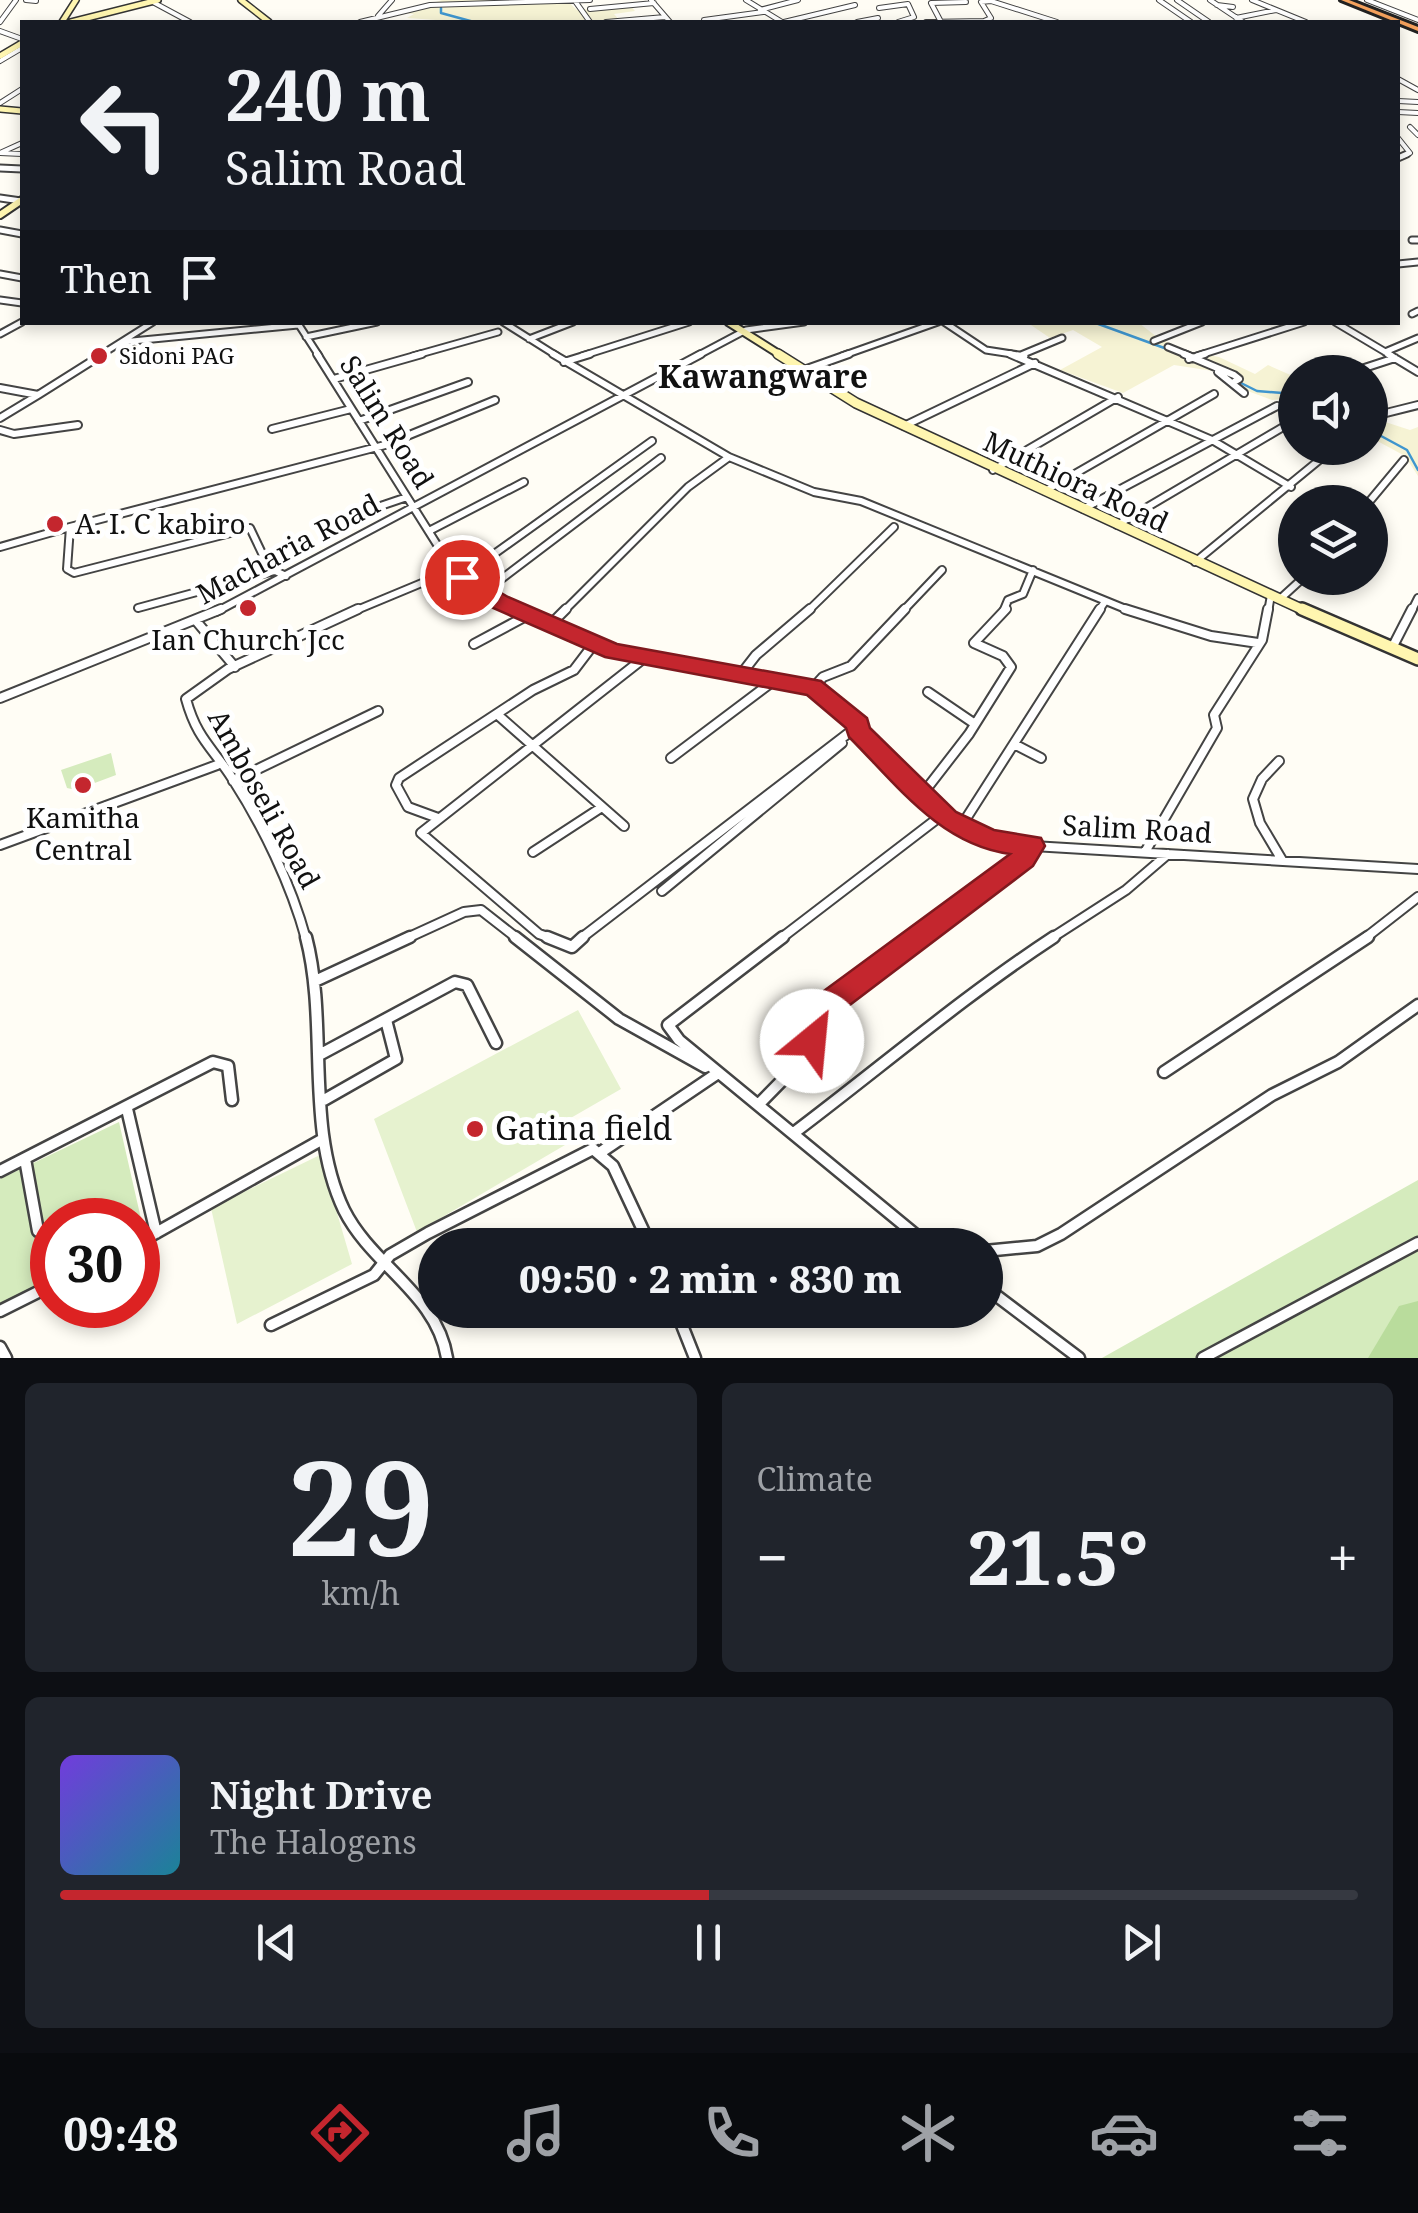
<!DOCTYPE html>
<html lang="en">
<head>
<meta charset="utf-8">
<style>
	body { margin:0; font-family:"Noto Serif",serif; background:#20242c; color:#f1f3f6; height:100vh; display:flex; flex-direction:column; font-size:38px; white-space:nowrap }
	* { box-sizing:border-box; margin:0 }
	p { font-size:32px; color:#9ea1a6 }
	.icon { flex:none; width:55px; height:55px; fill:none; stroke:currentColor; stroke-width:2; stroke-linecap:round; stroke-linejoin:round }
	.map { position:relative; height:1358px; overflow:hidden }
	.details { display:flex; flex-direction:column; gap:25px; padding:25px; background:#0d0f14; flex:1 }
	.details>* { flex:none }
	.guide { position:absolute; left:20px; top:20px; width:1380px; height:305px; border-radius:0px; box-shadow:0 5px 15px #0003; background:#171b24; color:#f1f3f6; overflow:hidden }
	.controls { position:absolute; left:1278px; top:355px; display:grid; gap:20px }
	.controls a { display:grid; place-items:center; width:110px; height:110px; border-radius:50%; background:#171b24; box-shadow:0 5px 15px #0003; font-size:50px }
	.speed { position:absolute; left:30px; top:1198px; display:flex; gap:20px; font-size:50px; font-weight:700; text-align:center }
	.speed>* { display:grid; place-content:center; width:130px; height:130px; border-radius:50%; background:#171b24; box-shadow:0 5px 15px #0003; line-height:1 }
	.speed .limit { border:15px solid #d22; background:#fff; color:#111 }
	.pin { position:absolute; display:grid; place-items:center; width:85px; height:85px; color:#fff; margin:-42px; border:5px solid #fff; border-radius:50%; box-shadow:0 2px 10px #0007 }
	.me { position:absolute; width:110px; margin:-55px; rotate:28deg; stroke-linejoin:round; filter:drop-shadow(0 0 8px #0008) }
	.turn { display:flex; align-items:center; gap:35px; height:210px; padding:0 40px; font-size:45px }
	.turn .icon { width:130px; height:130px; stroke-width:2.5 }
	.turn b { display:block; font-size:70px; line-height:85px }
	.then { display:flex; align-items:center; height:95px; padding:0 40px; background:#0003; gap:20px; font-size:38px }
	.big { font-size:75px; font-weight:800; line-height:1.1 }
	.details .widget { flex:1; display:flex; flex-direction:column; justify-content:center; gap:15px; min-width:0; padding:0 35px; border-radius:15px; background:#20242c }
	.details .dial { align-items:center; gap:0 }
	.dial b { font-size:130px; line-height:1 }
	.song { display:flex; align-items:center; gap:30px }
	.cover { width:120px; height:120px; border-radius:15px; background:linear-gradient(135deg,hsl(260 70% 55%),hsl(190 70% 35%)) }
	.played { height:10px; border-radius:5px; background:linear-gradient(90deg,#c4262e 50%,#363941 50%) }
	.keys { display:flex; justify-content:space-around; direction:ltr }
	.heat { display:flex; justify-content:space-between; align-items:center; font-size:55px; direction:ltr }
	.details .tiles { flex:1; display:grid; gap:25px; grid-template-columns:1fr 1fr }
	.widget:last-child { grid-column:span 2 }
	.trip { position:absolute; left:418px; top:1228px; width:585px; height:100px; border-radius:50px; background:#171b24; box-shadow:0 5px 15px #0003; font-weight:800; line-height:100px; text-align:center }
	.menu { display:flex; height:160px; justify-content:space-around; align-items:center; background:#090b0e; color:#9ea1a6 }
	.menu .icon { width:70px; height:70px }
	.menu .on { color:#c4262e }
	.menu b { font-size:45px; color:#f1f3f6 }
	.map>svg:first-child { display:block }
</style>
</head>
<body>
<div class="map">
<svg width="1418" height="1358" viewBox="0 0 1418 1358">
	<rect width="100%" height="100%" fill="#fffdf5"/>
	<path fill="#f6f3d4" d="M442 0H566L577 10 630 5 635 11 614 14 621 22H466L407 18 414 14 402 13Z
		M1028 323H1139L1157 337 1187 351 1219 357 1255 374 1268 365 1295 377V398L1272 400 1237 387 1213 371 1174 365 1123 393 1060 370 1102 347 1073 330 1050 338Z
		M1370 417 1410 430 1418 427V476L1405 456 1370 437Z"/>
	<path fill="#d5ebbd" d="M111 753 116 775 76 790 67 788 61 770Z
		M119 1122 144 1232 138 1236V1220H52V1285L0 1315V1179Z
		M1418 1180V1358H1102Z"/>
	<path fill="#b9dc9c" d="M1418 1301V1358H1368L1399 1306Z"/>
	<path fill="#e6f2cf" d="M578 1010 621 1089 569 1119 577 1138 417 1232 374 1119Z
		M320 1155 352 1264 237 1324 211 1208Z"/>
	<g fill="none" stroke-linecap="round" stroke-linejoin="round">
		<path stroke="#3f96cf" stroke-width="2.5" d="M441 8V13L474 22
			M1093 322 1167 349
			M1237 381 1257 391 1295 394
			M1370 430 1407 450 1418 470"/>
		<g stroke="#444" stroke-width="6">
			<path id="street-far4" d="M26 0 36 1
				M651 0 670 22
				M746 0 782 22
				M1159 0 1191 22
				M1177 0 1209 22
				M1210 0 1243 22
				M1252 0 1306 22
				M1367 0 1418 20
				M151 1 190 22
				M575 1 590 22
				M1217 5 1233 7
				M879 8 908 4 914 17 898 22
				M590 9 654 3
				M760 10 798 0
				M378 16 392 0
				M1236 18 1276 10
				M704 20 763 12
				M940 20 931 3 966 2
				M984 21 991 18 981 2 991 1 1057 22
				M0 22 16 0
				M360 22 430 5 590 0
				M606 22 665 17
				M784 22 855 5
				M857 22 878 18
				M926 22 985 21
				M0 31 22 39
				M0 61 22 48
				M1398 79 1418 90
				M1398 101 1418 102
				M0 103 22 89
				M1398 112 1418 113
				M1410 127 1418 135
				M1398 138 1410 153 1401 157
				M0 153 22 143
				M0 153 22 154"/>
		</g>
		<g stroke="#444" stroke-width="9">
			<path id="street-far3" d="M1398 158 1407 154
				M0 168 22 169
				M0 198 21 201
				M0 230 22 234
				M1412 240H1418
				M1398 264 1418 262
				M0 274 22 278
				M0 300 22 303
				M1412 314 1418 311
				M297 322 319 356
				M503 322 557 356
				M944 322 986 350 1025 356
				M1335 322 1392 356
				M0 334 22 322
				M306 337 377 322
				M529 339 573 322
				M1154 341 1202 322
				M122 342 298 325
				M1168 347 1190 356
				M1385 352 1418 338
				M1021 355 1062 338
				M99 356 153 322
				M413 356 498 332
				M582 356 689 322
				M697 356 746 330 804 322
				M842 356 938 322
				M1197 356 1304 322"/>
		</g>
		<g stroke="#444" stroke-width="10">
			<path id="street-far2" d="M317 354 453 570 521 612
				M553 354 729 457
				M1010 354 1212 440 1291 487
				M1184 354 1234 375 1239 379 1234 382
				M1388 354 1418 372
				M1189 359 1205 354
				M564 362 590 354
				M801 371 849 354
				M1218 372 1244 393
				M1352 372 1395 358
				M334 379 422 354
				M0 388 38 395 103 354
				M1370 417 1418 405
				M0 418 38 395
				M359 421 468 382
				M904 426 1035 363
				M272 429 351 409
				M0 430 14 434 78 425
				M993 470 1118 397
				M1045 491 1214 394
				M1369 502 1404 460
				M1083 509 1277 406
				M348 517 407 497
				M1117 525 1295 420
				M70 527 385 445 495 400
				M429 531 524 482
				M0 547 70 527 67 569 74 573 250 528 269 568 286 576
				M1195 562 1334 448
				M462 577 652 441
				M483 593 661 458
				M1280 599 1303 578
				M138 608 274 571
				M216 612 701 354
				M352 612 453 570
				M563 612 688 487 729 457 814 492 861 501 1133 612
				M807 612 894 527
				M902 612 942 570
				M1003 612 1008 600 1023 594 1033 570
				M1098 612 1104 603
				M1268 612 1271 595
				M1411 612 1418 598"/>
		</g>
		<g stroke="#444" stroke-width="12">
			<path id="street-far1" d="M516 609 593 645 634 657 805 685 859 725 857 730C906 779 946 829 1016 845L1418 869
				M1125 609 1211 636 1258 643
				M197 622 235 667
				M550 625 566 609
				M474 644 528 615
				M1392 648 1412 609
				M742 673 756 655 810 609
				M813 688 823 677 851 666 905 609
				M928 692 975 724
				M0 698 221 609
				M499 716 624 826
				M1016 745 1041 758
				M671 758 776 679
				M1279 761 1262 779 1253 799 1260 823 1282 860
				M233 781 378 711
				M921 796 969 734 1011 667 1003 656 974 643 1006 609
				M438 818 408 807 396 785 399 778 533 690 574 670 593 645
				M960 828 1100 609
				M0 845 217 765
				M533 852 602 807
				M1145 852 1217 728 1214 715 1262 640 1268 609
				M662 891 842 743
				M306 939C291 884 263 826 232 778 212 747 197 739 186 699L228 669 358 609
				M405 939 464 912 481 910 518 939
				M553 939 539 934 421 833 644 658
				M580 939 859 725
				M780 939 942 815
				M915 939 1024 858 1032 846
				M1050 939 1126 890 1168 854
				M1364 939 1418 897"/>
		</g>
		<g stroke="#444" stroke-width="15">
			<path id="street" d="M306 937C329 1025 304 1126 344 1210 372 1266 437 1294 447 1358
				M515 937 619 1019 705 1067
				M547 937 572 947 583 937
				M783 937 668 1025 679 1040 922 1240 935 1245
				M315 981 410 937
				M321 1054 455 982 467 985 496 1043
				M1164 1072 1368 937
				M324 1100 396 1059 386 1020
				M759 1104 810 1052 813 1023 820 1011 919 937
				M127 1109 156 1233
				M795 1132C881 1067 964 996 1054 937
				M601 1152 718 1073
				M25 1159 38 1231
				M0 1171 213 1062 228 1066 232 1100
				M138 1243 323 1139
				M985 1251 1037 1246 1061 1234 1272 1095 1338 1062 1418 1005
				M985 1287 1079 1358
				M676 1310 695 1358
				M0 1311 52 1285
				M271 1325 374 1275 390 1255 428 1233 593 1149 613 1166 650 1245
				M0 1347 6 1358
				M1203 1358 1418 1243"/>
		</g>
		<g stroke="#333" stroke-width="8">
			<path id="secondary-far3" d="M241 0 269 22
				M62 22 76 0
				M71 22 158 0
				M0 56 22 43
				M0 109 22 111"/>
		</g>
		<g stroke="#333" stroke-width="10">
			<path id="secondary-far2" d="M0 215 22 200
				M728 322 782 356"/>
		</g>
		<g stroke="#333" stroke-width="12">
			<path id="secondary-far1" d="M778 354 856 403 1308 612"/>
		</g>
		<g stroke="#333" stroke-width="16">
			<path id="secondary" d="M1302 609 1418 659"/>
		</g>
		<g stroke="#222" stroke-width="6">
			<path id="highway" d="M1341 0H1349L1418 27V31Z"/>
		</g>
		<use href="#street-far4" stroke="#fff" stroke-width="4"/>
		<use href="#street-far3" stroke="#fff" stroke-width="5"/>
		<use href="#street-far2" stroke="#fff" stroke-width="6"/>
		<use href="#street-far1" stroke="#fff" stroke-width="8"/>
		<use href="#street" stroke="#fff" stroke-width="10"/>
		<use href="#secondary-far3" stroke="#fff6b0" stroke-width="5"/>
		<use href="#secondary-far2" stroke="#fff6b0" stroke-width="6"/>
		<use href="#secondary-far1" stroke="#fff6b0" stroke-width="9"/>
		<use href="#secondary" stroke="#fff6b0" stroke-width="11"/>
		<use href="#highway" fill="#f5a25d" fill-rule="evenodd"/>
	</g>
	<path fill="#c4262e" stroke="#7f191e" stroke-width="2.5" d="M462 570 508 597 617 644 821 681 867 718 870 728 956 812 994 830 1041 838 1045 846 1033 866 830 1020 823 1051 812 1055 802 1051 798 1024 810 1001 1010 854C940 845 896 784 849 737L846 728 807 695 605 657 493 608 454 582V572Z"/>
	<g fill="#c4262e" stroke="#fff" stroke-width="4">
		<circle cx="99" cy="356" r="10"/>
		<circle cx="55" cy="524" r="10"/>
		<circle cx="248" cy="608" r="10"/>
		<circle cx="83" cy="785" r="10"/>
		<circle cx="475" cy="1129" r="10"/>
	</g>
	<g text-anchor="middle" stroke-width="10" stroke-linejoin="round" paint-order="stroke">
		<g font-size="22" fill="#111" stroke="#fff" text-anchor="start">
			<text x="119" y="364">Sidoni PAG</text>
		</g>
		<g font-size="28" fill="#111" stroke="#fff">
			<text transform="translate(387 422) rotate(58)" y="10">Salim Road</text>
			<text transform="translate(1076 482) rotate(25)" y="10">Muthiora Road</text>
			<text transform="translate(288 549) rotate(-28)" y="10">Macharia Road</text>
			<text transform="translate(264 799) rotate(61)" y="10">Amboseli Road</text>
			<text transform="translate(1137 829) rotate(3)" y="10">Salim Road</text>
		</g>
		<g font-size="28" fill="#111" stroke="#fff">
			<text x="75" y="534" text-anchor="start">A. I. C kabiro</text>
			<text x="248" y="650">Ian Church Jcc</text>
			<text x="83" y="828">Kamitha<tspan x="83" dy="32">Central</tspan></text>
		</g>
		<g font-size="32" font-weight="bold" fill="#111" stroke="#fff">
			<text x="763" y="388">Kawangware</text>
		</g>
		<g font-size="32" fill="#111" stroke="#fff" text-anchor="start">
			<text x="495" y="1140">Gatina field</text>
		</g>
	</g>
</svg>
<div class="controls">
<a><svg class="icon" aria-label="sound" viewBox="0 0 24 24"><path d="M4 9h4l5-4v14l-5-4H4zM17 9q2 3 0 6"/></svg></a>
<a><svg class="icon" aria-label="layers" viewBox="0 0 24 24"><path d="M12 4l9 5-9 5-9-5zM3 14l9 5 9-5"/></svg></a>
</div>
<div class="speed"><div class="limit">30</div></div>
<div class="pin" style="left:462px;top:577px;background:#d93025"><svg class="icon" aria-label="arrive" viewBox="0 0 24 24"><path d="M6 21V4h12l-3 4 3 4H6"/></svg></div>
<svg class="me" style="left:812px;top:1041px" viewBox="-20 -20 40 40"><circle r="19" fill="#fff"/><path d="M0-13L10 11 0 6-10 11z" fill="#c4262e"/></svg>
<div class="trip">09:50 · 2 min · 830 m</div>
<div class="guide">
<div class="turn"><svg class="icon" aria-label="left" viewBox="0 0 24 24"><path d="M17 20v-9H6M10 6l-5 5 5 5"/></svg><div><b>240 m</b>Salim Road</div></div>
<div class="then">Then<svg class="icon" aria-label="arrive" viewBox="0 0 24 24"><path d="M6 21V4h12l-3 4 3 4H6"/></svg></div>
</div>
</div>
<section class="details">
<div class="tiles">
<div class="widget dial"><b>29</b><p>km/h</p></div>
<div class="widget"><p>Climate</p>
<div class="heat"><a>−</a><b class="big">21.5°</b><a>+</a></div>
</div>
<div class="widget">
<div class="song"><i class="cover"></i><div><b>Night Drive</b><p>The Halogens</p></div></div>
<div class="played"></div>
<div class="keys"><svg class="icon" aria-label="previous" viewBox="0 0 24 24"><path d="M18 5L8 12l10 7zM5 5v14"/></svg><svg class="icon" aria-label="pause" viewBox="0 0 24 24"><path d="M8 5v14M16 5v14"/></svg><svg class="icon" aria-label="next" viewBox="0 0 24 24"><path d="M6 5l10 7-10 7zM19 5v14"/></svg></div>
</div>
</div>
</section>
<nav class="menu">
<b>09:48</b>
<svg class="icon on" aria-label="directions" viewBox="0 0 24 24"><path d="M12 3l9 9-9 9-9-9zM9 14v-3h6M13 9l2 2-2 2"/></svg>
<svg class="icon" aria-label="music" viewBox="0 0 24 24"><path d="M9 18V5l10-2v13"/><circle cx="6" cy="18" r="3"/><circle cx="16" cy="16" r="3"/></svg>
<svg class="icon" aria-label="phone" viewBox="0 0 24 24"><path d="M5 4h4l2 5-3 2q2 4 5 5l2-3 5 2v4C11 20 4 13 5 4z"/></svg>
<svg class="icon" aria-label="climate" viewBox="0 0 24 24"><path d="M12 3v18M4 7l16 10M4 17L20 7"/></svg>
<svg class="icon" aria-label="car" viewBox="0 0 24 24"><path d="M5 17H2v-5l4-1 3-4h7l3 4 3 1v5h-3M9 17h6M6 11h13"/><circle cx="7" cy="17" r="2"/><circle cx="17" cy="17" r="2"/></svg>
<svg class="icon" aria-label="filters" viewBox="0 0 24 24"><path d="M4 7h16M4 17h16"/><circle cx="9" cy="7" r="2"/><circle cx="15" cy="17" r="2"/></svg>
</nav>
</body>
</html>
